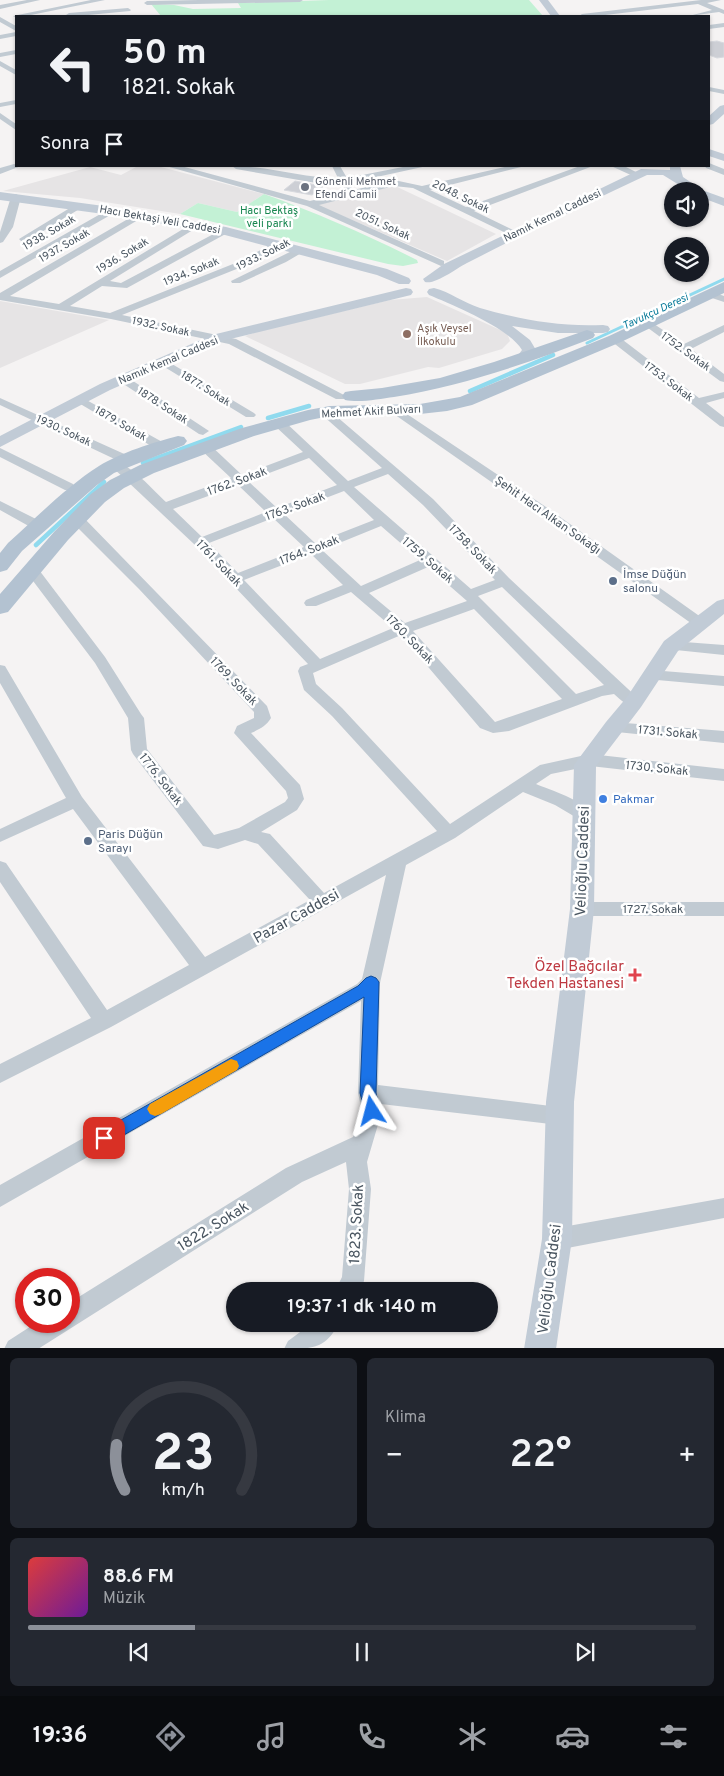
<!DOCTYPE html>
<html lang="tr">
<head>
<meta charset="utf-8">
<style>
	body { margin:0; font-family:Overpass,sans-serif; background:#242831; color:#f1f3f6; height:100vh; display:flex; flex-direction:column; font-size:19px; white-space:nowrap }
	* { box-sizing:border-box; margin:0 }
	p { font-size:16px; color:#9ea1a6 }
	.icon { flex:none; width:28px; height:28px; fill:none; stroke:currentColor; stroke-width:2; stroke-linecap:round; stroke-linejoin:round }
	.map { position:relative; height:1348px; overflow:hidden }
	.side { display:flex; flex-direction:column; gap:10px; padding:10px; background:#0d0f14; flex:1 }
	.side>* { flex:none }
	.guide { position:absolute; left:15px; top:15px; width:695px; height:152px; border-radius:0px; box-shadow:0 1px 4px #0004; background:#171b24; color:#f1f3f6; overflow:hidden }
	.tools { position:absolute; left:664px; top:182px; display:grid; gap:10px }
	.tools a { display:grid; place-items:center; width:45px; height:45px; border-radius:50%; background:#171b24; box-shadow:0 1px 4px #0004; font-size:25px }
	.speed { position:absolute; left:15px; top:1268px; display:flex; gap:10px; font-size:25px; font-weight:700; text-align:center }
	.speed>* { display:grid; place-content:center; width:65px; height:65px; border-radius:50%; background:#171b24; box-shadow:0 1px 4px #0004; line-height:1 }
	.speed .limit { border:8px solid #d22; background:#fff; color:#111 }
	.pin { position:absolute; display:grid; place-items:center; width:42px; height:42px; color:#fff; margin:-21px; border-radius:10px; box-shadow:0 2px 8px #0006 }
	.me { position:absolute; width:55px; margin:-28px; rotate:351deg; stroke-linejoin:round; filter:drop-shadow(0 0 4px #0008) }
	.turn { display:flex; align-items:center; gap:18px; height:105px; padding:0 25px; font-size:22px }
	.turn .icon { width:65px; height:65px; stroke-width:2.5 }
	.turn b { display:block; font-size:35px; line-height:42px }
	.then { display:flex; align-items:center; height:48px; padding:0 25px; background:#0003; gap:10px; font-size:19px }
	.big { font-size:38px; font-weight:600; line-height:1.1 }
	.side .card { flex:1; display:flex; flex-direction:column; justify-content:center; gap:8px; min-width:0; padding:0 18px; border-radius:8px; background:#242831 }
	.side .dial { align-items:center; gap:0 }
	.dial svg { height:130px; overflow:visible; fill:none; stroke:#363941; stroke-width:7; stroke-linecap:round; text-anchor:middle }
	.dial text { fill:#f1f3f6; stroke:none }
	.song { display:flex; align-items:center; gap:15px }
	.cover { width:60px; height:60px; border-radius:8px; background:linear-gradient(135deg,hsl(0 70% 55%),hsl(280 70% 35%)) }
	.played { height:5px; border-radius:2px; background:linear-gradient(90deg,#8c9099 25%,#363941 25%) }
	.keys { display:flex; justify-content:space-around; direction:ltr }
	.heat { display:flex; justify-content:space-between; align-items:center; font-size:28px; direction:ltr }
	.side .tiles { flex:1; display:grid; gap:10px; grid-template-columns:1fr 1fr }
	.card:last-child { grid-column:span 2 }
	.trip { position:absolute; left:226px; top:1282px; width:272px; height:50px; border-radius:25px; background:#171b24; box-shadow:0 1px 4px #0004; font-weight:600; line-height:50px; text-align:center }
	.menu { display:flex; height:80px; justify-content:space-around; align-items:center; background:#090b0e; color:#9ea1a6 }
	.menu .icon { width:35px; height:35px }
	.menu .current { color:#8c9099 }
	.menu b { font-size:22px; color:#f1f3f6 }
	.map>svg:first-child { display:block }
</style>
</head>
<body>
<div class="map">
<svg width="724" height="1349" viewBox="0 0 724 1349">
	<rect width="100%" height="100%" fill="#f5f3f3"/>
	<path fill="#e6e4e5" d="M138 166H157L264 194 237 212 198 203 180 214 80 198 3 191 90 167 121 175Z
		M393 185 427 201 496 234 447 261 317 205Z
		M427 297 507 333 510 341 502 349 439 368 428 367 360 384H345L245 336 260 331 390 300Z
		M0 301 109 320 0 368Z"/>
	<path fill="#c3f1d5" d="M329 0H529L543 16H161L151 4 174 5 193 9 241 8 238 3Z
		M264 194C317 213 367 235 417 260L418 263 403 266 388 264 180 214 198 203 237 212Z"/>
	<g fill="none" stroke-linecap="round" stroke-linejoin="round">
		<path stroke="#90daee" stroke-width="3" d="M587 343 724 279"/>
		<path stroke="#90daee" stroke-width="4.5" d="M470 391 553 355
			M268 418 309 406
			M143 463 241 427
			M36 545 104 482"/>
	</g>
	<path fill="#cdcfd5" stroke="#d7d9de" d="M717 41 724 43V57L717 58 709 55V42Z
		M295 181 322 186H324L312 195 284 190Z"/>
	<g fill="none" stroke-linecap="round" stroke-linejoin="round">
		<path fill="#c1cad2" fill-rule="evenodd" d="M27 0H40L0 9V5Z
			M91 0H105L26 16H16V18L13 16Z
			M199 0H303L300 2 147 5 144 3 147 1Z
			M701 0H721L707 3 724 10V14L719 12 689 16 712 10 698 4 597 16H579L582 14Z
			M128 8 131 10 130 11 78 16 66 15 69 13Z
			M0 17 16 26V31L0 22Z
			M724 23V27L709 29V25Z
			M16 32V36L0 39V35Z
			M16 50V54L0 57V53Z
			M0 61 16 70V75L0 66Z
			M709 87 724 90V94L709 91Z
			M16 100V104L0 107V103Z
			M0 113 16 124V130L0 119Z
			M709 163 724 169V175L706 168 705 166H709Z
			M14 164 21 166 0 174V168Z
			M166 166H181L310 201 394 180 422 186 509 166H525L430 190 466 207 580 166H593L474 211 517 232V236L514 237 413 188 394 186 319 205 444 261V265L441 266 307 206Z
			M232 166C268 166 302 178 338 178L332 166H340L347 178 408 166H427L349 183 352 188 348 191 345 190 341 184H322L236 169Z
			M611 166H624L640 174 633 176Z
			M16 194 21 197 13 227 3 242 0 243V232L11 197Z
			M78 203 83 206 81 208 27 241H21L19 239Z
			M111 208 114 209V213L0 278V271Z
			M140 212 145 215 143 217 10 296 59 304 193 223 196 222 201 225 110 281 121 283 223 229 226 228 231 231 127 288 102 286 70 306 110 313 238 262 276 242H282V246L244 266 122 315 236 339 344 395 346 397 344 399H336L229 344 111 319 0 300V293Z
			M300 247 305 250 303 252 286 262 240 283H232L231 281Z
			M710 291 724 296V302L706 296 705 294Z
			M648 320 684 344 724 325V332L691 349 724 374V382L720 381 644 325 643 323Z
			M615 336 619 337 699 398 724 392V398L706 403 724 417V427L720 426 611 341 610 339 611 337Z
			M162 358 254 413 256 415 254 417H246L158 363 156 361Z
			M123 376 127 377 209 431 203 435 199 434 119 381 117 379Z
			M81 397 166 444 168 447 162 451 158 450 77 402 75 400 77 398Z
			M0 398 131 457 133 460 127 464 123 463 0 405Z
			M395 406 546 507 705 620 707 623 705 626H695L536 513 391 412 389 410Z
			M325 408 329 410 433 499 509 578 642 702 639 706C629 709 622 701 614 694L602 696 509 731 493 733 480 728 401 635 313 673 316 684 342 708 450 824 540 765 590 754 724 769V781L590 766 551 774 536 784C550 790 584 800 591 814L589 818 583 820 577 818 555 805 523 792 455 838 406 865 380 983 378 1085 559 1107 566 1109 569 1116 566 1123 559 1125 381 1104 382 1111 367 1162 371 1189 364 1281 359 1291H335L342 1277 349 1189 346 1162 302 1182 38 1349H4L8 1341 39 1321H69V1303L286 1168 353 1137 362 1111 358 1093 361 1001 0 1207V1185L357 984 362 979 386 875 111 1027 0 1083V1064L91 1018 0 882V861L6 863 107 1010 189 965 73 809 0 842V829L66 798 0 683V665L5 666 82 797 205 957 310 900 258 844 245 840 218 849 203 846 133 754 131 750 128 718 95 663 24 569 26 566H36L105 657 141 714 144 718 147 749 214 835 239 828 285 802 288 798 286 791 234 733 237 726 254 718V712L139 589 73 523 71 520 73 517H83L267 706 271 718C266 726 260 729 251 733L300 785 304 799 297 810 261 832 270 834 324 893 437 831 332 716 304 690 298 671 300 667 308 664 195 545 110 465 112 462C126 459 155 492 166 502L231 478 200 449 198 446 200 443H208L242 475 303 452 275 426 273 423 279 419 283 420 348 481 382 468 321 414 319 412 321 410ZM309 458 337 485 277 508 248 481ZM388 474 423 505 495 580 471 589 354 487ZM238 485 266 512 202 537 173 509ZM344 491 374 520 315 543 284 514ZM273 518 304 547 238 573 209 543ZM381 526 420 560 361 586 322 550ZM311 554 343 585 306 600 304 603 306 606H316L351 592 393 628 320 659 244 580ZM428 567 467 601 405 623 369 593ZM502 587 604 685 576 694 478 596ZM474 609 562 699 495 722 413 631Z
			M0 448 73 484 75 487 73 490H65L0 457Z
			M0 501 44 523 46 526 44 529H34L0 510Z
			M671 641 724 645V655L666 649 664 646 666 643Z
			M651 670 724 676V686L646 679 643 675 646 671Z
			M613 722 724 731V743L607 731 605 727 607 723Z
			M582 902H724V916H582L576 914 573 909 576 904Z
			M724 1198V1218L557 1250 549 1247 546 1239 549 1231 557 1228Z
			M311 1324H338C326 1349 311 1349 284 1349L288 1341Z"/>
		<path fill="#c1cbd6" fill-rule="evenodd" d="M539 0H548L560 16H551Z
			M724 105V114L713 124 709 125V116L720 106Z
			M709 149 724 154V161L709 156Z
			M670 166H680L683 177 702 190 724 198V206L700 197V191H689L663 175H647C587 203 528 232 469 262 458 267 436 285 425 282L423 279 444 264 641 169 670 170Z
			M0 192 111 207 226 227 387 269 409 278 411 281 409 284H399L377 275 225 235 111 215 0 200Z
			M406 288 411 289 413 292 411 295 222 341 110 390 0 447V436L100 384 212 335Z
			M434 288C450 292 464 303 480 308 522 320 560 327 603 325L608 326 610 329 608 332 603 333H558L512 326 530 340 536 350 528 361H518L516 358 522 350C509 328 453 305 429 295L427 292 429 289Z
			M724 599V614L678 651 641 707 596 766 594 909 574 1102 572 1239 556 1349H524L542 1239 546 1102 570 909 574 765 606 722 627 697 664 641 717 601Z"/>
		<path fill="#b3c2d1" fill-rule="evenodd" d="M724 282V293L621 342 472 405 447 411 420 414 330 416 310 420 254 436 154 473 124 488 105 502 68 540 8 612 0 614V594L54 532 91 494 110 480 140 465 242 428 308 410 330 406 420 404 460 397 609 336Z
			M587 330 593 332 595 335 593 338C528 363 463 386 394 397 379 399 360 403 345 400L342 396 345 392 351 391 382 388 440 378 494 362Z
			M178 436 184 437 187 441 184 445 114 473 97 485 22 551 7 570 0 572V553L8 543C37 517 66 487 99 466 120 453 154 442 178 436Z"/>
	</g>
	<path fill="#1a73e8" stroke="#114b97" d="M371 976 376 978 379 982 376 1093 380 1111 377 1116 372 1118 366 1116 360 1093 364 997 110 1143 104 1145 98 1143 96 1138 98 1133 358 986 366 978Z"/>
	<path fill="#f59e0b" d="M231 1059 237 1061 239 1066 237 1070 161 1114 155 1116 150 1114 147 1109 150 1104Z"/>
	<circle fill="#6b7280" stroke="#fff" stroke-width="2" cx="305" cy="187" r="5"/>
	<circle fill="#8d6e63" stroke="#fff" stroke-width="2" cx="407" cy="334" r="5"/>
	<g fill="#5c6f8a" stroke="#fff" stroke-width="2">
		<circle cx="613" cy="581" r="5"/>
		<circle cx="88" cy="841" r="5"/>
	</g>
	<circle fill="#3f7fe0" stroke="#fff" stroke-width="2" cx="603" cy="799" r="5"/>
	<path fill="#e0444e" stroke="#fff" stroke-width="2" d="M632.5 967.5h5v5h5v5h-5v5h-5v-5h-5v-5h5z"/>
	<g text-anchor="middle" stroke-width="5" stroke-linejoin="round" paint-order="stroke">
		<g font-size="11" fill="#5b616d" stroke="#fff" text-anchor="start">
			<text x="315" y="185">Gönenli Mehmet<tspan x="315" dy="13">Efendi Camii</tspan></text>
		</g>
		<g font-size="11" fill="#4a5661" stroke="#fff">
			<text transform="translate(461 196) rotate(26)" y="4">2048. Sokak</text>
			<text transform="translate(552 215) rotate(-26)" y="4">Namık Kemal Caddesi</text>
			<text transform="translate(160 219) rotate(10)" y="4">Hacı Bektaşi Veli Caddesi</text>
			<text transform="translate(383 224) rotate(25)" y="4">2051. Sokak</text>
			<text transform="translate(49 232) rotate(-30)" y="4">1938. Sokak</text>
			<text transform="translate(64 245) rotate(-30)" y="4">1937. Sokak</text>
			<text transform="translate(263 254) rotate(-26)" y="4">1933. Sokak</text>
			<text transform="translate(122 255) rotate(-31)" y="4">1936. Sokak</text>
			<text transform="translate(191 271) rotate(-22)" y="4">1934. Sokak</text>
			<text transform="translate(161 326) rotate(12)" y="4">1932. Sokak</text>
			<text transform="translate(686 351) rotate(36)" y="4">1752. Sokak</text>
			<text transform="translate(168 360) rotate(-23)" y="4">Namık Kemal Caddesi</text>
			<text transform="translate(669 381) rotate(37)" y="4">1753. Sokak</text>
			<text transform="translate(206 388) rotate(32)" y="4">1877. Sokak</text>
			<text transform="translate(163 405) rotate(33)" y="4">1878. Sokak</text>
			<text transform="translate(371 411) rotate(-3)" y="4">Mehmet Akif Bulvarı</text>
			<text transform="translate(121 423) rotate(30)" y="4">1879. Sokak</text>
			<text transform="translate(64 430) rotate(25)" y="4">1930. Sokak</text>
		</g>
		<g font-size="11" fill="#17864f" stroke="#fff">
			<text x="269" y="214">Hacı Bektaş<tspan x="269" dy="13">veli parkı</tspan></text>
		</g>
		<g font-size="11" font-style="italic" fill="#0c7c9b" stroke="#fff">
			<text transform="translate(655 311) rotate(-25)" y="4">Tavukçu Deresi</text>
		</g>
		<g font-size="11" fill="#785e54" stroke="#fff" text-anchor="start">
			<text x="417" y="332">Aşık Veysel<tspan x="417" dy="13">İlkokulu</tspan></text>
		</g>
		<g font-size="12" fill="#4a5661" stroke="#fff">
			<text transform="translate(237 481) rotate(-20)" y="4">1762. Sokak</text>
			<text transform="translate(295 506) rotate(-20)" y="4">1763. Sokak</text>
			<text transform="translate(548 515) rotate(35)" y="4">Şehit Hacı Alkan Sokağı</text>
			<text transform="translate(473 549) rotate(46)" y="4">1758. Sokak</text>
			<text transform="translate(309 550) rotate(-21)" y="4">1764. Sokak</text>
			<text transform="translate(428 560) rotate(41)" y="4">1759. Sokak</text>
			<text transform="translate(219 563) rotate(46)" y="4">1761. Sokak</text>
			<text transform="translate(410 639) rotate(46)" y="4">1760. Sokak</text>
			<text transform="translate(234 681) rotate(46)" y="4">1769. Sokak</text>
			<text transform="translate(668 732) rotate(5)" y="4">1731. Sokak</text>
			<text transform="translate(657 768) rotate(6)" y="4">1730. Sokak</text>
			<text transform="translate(161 779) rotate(52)" y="4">1776. Sokak</text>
			<text x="653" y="913">1727. Sokak</text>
		</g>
		<g font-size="12" fill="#4e5e75" stroke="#fff" text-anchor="start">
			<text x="623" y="578">İmse Düğün<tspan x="623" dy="14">salonu</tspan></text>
			<text x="98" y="838">Paris Düğün<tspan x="98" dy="14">Sarayı</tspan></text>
		</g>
		<g font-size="12" fill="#366cbe" stroke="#fff" text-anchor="start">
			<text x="613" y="803">Pakmar</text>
		</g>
		<g font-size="15" fill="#4a5661" stroke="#fff">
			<text transform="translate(582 861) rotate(-88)" y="5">Velioğlu Caddesi</text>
			<text transform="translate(296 916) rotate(-29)" y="5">Pazar Caddesi</text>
			<text transform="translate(356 1224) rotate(-87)" y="5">1823. Sokak</text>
			<text transform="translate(213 1226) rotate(-32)" y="5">1822. Sokak</text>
			<text transform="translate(549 1279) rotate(-83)" y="5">Velioğlu Caddesi</text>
		</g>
		<g font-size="15" fill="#be3a42" stroke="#fff" text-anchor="end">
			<text x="624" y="971">Özel Bağcılar<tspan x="624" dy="17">Tekden Hastanesi</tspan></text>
		</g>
	</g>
</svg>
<div class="tools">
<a><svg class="icon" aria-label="sound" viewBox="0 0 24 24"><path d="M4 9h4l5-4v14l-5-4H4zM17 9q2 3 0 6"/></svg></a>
<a><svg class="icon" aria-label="layers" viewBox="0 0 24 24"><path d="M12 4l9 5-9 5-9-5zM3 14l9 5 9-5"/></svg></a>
</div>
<div class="speed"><div class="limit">30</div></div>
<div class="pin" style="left:104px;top:1138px;background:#d93025"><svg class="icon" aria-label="arrive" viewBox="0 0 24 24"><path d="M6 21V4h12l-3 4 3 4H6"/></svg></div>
<svg class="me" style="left:372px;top:1111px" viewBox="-20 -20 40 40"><path d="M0-17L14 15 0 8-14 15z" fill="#1a73e8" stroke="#fff" stroke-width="4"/></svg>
<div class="trip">19:37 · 1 dk · 140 m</div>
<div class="guide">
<div class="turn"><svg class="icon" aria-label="left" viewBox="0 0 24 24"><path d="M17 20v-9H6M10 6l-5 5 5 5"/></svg><div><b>50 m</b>1821. Sokak</div></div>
<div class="then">Sonra<svg class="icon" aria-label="arrive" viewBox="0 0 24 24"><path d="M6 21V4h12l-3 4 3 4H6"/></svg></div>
</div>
</div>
<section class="side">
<div class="tiles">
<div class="card dial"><svg viewBox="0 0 100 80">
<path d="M14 69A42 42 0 1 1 86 69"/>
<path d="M14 69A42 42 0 0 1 9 41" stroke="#8c9099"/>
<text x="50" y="56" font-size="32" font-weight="700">23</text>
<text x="50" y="72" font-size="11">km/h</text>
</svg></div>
<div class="card"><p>Klima</p>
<div class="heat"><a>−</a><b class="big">22°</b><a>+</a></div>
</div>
<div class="card">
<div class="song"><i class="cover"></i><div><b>88.6 FM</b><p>Müzik</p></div></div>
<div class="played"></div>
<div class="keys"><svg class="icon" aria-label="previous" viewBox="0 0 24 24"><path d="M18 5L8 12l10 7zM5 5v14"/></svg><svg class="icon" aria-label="pause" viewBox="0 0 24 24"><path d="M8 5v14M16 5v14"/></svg><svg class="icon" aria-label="next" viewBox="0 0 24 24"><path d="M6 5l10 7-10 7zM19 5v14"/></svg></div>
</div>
</div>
</section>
<nav class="menu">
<b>19:36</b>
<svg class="icon current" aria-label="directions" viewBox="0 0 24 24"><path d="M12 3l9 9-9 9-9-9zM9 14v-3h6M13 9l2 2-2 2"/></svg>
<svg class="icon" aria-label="music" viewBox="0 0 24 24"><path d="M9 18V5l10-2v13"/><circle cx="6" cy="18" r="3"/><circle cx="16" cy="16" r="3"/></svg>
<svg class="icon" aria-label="phone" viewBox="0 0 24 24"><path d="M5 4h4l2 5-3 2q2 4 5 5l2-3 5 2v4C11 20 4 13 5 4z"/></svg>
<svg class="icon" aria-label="climate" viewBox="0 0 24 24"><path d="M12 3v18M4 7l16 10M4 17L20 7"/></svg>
<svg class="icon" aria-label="car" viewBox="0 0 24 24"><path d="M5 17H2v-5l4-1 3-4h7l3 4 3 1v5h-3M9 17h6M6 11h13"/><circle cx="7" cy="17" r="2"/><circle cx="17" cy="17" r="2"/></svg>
<svg class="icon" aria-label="filters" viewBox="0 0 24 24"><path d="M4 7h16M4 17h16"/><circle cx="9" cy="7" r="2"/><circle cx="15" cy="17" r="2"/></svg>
</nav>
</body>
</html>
